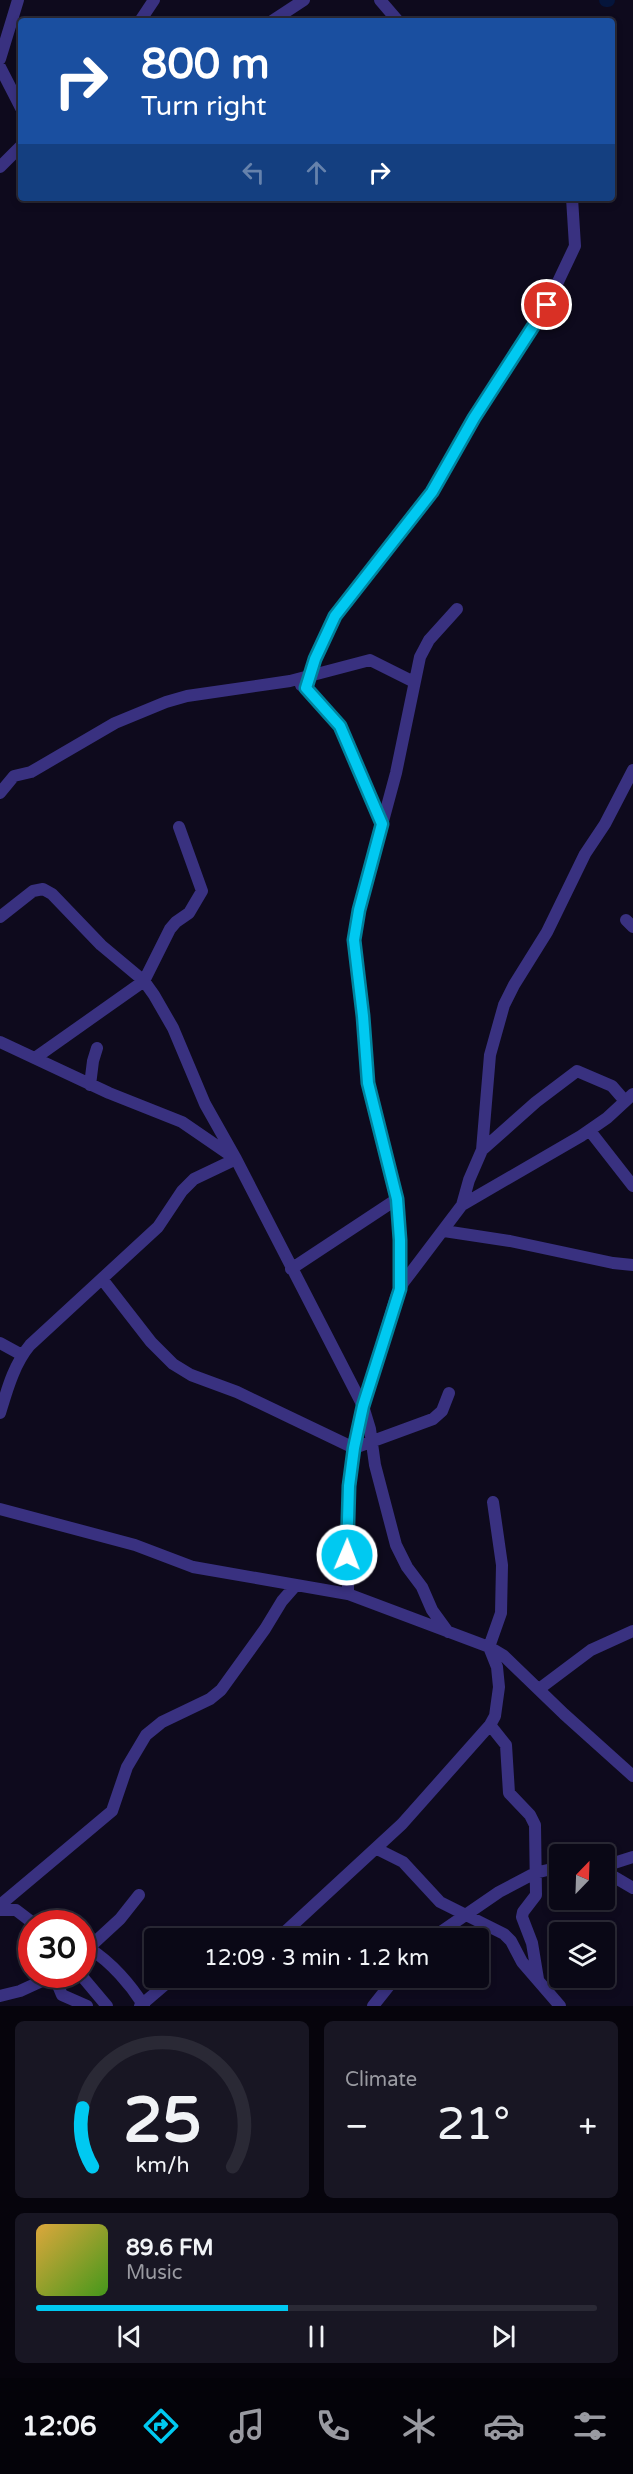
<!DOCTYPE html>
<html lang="en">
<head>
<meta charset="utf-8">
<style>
	body { margin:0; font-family:"Varela Round",sans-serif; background:#181623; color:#f1f3f6; height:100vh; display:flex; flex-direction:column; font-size:22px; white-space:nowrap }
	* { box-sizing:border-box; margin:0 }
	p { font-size:20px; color:#999aa1 }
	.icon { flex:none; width:33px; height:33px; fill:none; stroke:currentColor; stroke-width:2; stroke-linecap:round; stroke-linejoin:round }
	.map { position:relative; height:2006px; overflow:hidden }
	.sheet { display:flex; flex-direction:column; gap:15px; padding:15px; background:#06040c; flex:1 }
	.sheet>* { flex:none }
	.guide { position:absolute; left:18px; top:18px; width:597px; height:183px; border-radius:6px; box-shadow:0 3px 9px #0003,0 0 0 2px #2a2935; background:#1a4fa0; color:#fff; overflow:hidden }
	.needle { width:39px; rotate:23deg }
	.fabs { position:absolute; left:549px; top:1844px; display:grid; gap:12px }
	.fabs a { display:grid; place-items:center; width:66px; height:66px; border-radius:6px; background:#0a0816; box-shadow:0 3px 9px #0003,0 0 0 2px #2a2935; font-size:30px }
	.speed { position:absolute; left:18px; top:1910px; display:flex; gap:12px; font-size:30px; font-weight:700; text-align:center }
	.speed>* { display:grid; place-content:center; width:78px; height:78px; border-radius:50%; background:#0a0816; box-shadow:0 3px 9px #0003,0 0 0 2px #2a2935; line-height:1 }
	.speed .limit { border:9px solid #d22; background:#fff; color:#111 }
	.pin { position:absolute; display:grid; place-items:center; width:51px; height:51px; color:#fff; margin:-26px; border:3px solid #fff; border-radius:50%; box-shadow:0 2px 6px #0007 }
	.me { position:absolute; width:66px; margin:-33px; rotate:1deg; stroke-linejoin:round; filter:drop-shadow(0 0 4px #0008) }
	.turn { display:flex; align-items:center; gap:21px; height:126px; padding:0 24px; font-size:27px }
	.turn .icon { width:78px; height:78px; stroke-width:2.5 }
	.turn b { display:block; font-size:42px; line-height:51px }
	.lanes { display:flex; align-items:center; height:57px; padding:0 24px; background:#0003; justify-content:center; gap:30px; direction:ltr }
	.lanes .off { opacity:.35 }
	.big { font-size:45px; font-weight:600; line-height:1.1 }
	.sheet .card { flex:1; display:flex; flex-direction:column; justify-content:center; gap:9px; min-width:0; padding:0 21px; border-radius:9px; background:#181623 }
	.sheet .dial { align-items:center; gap:0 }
	.dial svg { height:156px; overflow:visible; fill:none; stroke:#2a2935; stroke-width:7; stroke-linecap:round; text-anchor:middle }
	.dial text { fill:#f1f3f6; stroke:none }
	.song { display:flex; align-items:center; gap:18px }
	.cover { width:72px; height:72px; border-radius:9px; background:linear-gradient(135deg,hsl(40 70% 55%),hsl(100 70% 35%)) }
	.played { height:6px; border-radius:3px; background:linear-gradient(90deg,#00c9f1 45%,#2a2935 45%) }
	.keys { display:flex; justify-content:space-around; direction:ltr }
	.heat { display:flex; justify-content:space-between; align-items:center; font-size:33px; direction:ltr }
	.sheet .tiles { flex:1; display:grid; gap:15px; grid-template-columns:1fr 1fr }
	.card:last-child { grid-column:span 2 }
	.trip { position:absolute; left:144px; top:1928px; width:345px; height:60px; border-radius:6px; background:#0a0816; box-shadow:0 3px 9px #0003,0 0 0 2px #2a2935; font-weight:600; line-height:60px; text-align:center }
	.dock { display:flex; height:96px; justify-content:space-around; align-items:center; background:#040309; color:#999aa1 }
	.dock .icon { width:42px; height:42px }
	.dock .on { color:#00c9f1 }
	.dock b { font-size:27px; color:#f1f3f6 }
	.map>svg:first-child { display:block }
</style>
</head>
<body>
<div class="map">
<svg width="633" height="2006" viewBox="0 0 633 2006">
	<rect width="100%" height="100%" fill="#0e0a1d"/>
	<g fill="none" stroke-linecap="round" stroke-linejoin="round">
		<path stroke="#05153b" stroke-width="14" d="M606 0H608"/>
		<path stroke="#393180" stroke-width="12" d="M380 0 398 21
			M140 21 154 0
			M272 21 304 0
			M0 59 18 0
			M0 67 21 108
			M0 167 21 146
			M301 685 306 688 340 726 382 824
			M306 688 315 659 335 616 432 492 475 418 547 305 575 246 572 198
			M0 793 14 776 31 772 115 723 166 702 187 696 290 681 370 660 414 682
			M0 917 33 891 43 889 52 894 101 945 144 981 154 995 173 1028 205 1104 236 1159 363 1406 370 1429 375 1465 396 1545 407 1567 422 1587 432 1610 448 1632
			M626 920 633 927
			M0 1042 109 1093 182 1122 233 1157
			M35 1058 144 981 170 929 176 922 189 913 202 891 179 827
			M90 1085 93 1061 97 1048
			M590 1131 633 1186
			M482 1150 536 1102 577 1071 612 1086 625 1101
			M462 1205 581 1136 607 1118 633 1094
			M444 1231 510 1241 613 1263 633 1265
			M291 1269 397 1199
			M102 1279 151 1342 173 1364 191 1375 237 1392 354 1448 433 1419 442 1411 449 1393
			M400 1289V1240L397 1199 368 1083 363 1016 354 940 359 910 396 773 420 657 429 640 457 609
			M0 1343 22 1355
			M0 1413C7 1390 14 1364 30 1345L158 1227 182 1191 194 1179 236 1159
			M0 1509 135 1545 193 1567 348 1594 489 1647 504 1656 564 1714 633 1776
			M348 1594V1504L354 1448 363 1406 396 1297 403 1283 462 1205 469 1180 482 1150 490 1055 504 1005 514 985 547 932 585 854 605 824 633 770
			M539 1689 591 1650 633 1631
			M490 1725 506 1745 509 1793 530 1815 535 1825 536 1895 523 1912 522 1917 532 1943 538 1979
			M377 1849 403 1862 440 1902 504 1934 511 1941 522 1962 560 2006
			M604 1870 614 1863 633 1857
			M604 1871 633 1888
			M0 1905 112 1811 127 1767 146 1735 162 1722 210 1699 221 1690 265 1629 282 1601 296 1585
			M0 1910H16L33 1923
			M269 1938 285 1932 402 1824 490 1725 495 1716 499 1687 497 1667 489 1647 501 1613 502 1565 493 1502
			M432 1938 499 1892 535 1873 560 1867
			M90 1949C111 1962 131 1985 144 2006
			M82 1954 120 1919 139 1895
			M80 1974 107 2006
			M54 1976 62 1995 87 2006
			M0 1996 20 1991 57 1974
			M140 2006 174 1977
			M373 2006 396 1977"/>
	</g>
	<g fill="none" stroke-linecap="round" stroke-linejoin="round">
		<g stroke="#00839d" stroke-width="15">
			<path id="route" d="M347 1555 349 1486 354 1448 363 1406 400 1289V1240L397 1199 368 1083 363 1016 354 940 359 910 382 824 340 726 306 688 315 659 335 616 432 492 474 418 547 305"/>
		</g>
		<use href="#route" stroke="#00c9f1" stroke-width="10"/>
	</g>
</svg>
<div class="fabs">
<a><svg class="needle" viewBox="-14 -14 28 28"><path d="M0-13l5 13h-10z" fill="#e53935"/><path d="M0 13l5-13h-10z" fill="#999aa1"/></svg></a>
<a><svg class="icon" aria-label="layers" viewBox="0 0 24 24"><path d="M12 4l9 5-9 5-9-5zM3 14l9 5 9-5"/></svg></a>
</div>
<div class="speed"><div class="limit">30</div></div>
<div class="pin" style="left:547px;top:305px;background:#d93025"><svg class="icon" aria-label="arrive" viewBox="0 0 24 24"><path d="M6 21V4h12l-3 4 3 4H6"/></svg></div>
<svg class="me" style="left:347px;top:1555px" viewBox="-20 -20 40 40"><circle r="17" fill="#00c9f1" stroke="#fff" stroke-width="3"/><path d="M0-11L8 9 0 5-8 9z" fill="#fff"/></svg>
<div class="trip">12:09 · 3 min · 1.2 km</div>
<div class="guide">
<div class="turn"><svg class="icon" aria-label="right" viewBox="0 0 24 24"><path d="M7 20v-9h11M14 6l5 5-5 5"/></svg><div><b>800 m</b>Turn right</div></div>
<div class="lanes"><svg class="icon off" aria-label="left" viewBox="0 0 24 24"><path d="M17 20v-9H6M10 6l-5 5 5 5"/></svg><svg class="icon off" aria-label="ahead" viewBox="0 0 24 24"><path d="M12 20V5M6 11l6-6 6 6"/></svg><svg class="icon" aria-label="right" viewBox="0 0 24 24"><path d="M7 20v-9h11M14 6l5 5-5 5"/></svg></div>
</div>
</div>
<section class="sheet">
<div class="tiles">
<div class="card dial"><svg viewBox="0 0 100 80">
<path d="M14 69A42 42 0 1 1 86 69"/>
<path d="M14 69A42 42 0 0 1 9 39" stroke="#00c9f1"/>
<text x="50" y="56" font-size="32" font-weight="700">25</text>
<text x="50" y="72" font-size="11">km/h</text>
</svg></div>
<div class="card"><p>Climate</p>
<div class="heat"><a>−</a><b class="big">21°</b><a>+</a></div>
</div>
<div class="card">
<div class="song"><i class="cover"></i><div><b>89.6 FM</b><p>Music</p></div></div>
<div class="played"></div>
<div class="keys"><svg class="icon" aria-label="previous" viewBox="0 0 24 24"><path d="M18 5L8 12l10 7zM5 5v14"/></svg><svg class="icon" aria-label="pause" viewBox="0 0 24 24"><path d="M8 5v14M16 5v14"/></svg><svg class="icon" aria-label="next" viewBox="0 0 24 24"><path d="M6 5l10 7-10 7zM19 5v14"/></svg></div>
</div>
</div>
</section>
<nav class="dock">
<b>12:06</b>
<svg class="icon on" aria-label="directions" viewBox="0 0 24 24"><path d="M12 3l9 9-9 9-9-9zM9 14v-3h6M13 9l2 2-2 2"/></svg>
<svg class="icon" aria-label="music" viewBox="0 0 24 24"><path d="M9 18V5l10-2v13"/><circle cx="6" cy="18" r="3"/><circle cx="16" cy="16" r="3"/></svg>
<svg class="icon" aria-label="phone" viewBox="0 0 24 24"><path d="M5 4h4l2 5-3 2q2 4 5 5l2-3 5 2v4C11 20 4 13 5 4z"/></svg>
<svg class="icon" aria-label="climate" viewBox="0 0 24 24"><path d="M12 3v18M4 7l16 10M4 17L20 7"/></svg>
<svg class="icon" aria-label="car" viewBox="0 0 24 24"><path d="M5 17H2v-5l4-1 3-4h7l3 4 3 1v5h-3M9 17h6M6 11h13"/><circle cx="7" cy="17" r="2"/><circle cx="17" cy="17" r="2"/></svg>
<svg class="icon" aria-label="filters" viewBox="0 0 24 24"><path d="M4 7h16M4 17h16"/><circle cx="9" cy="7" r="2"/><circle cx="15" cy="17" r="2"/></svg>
</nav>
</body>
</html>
